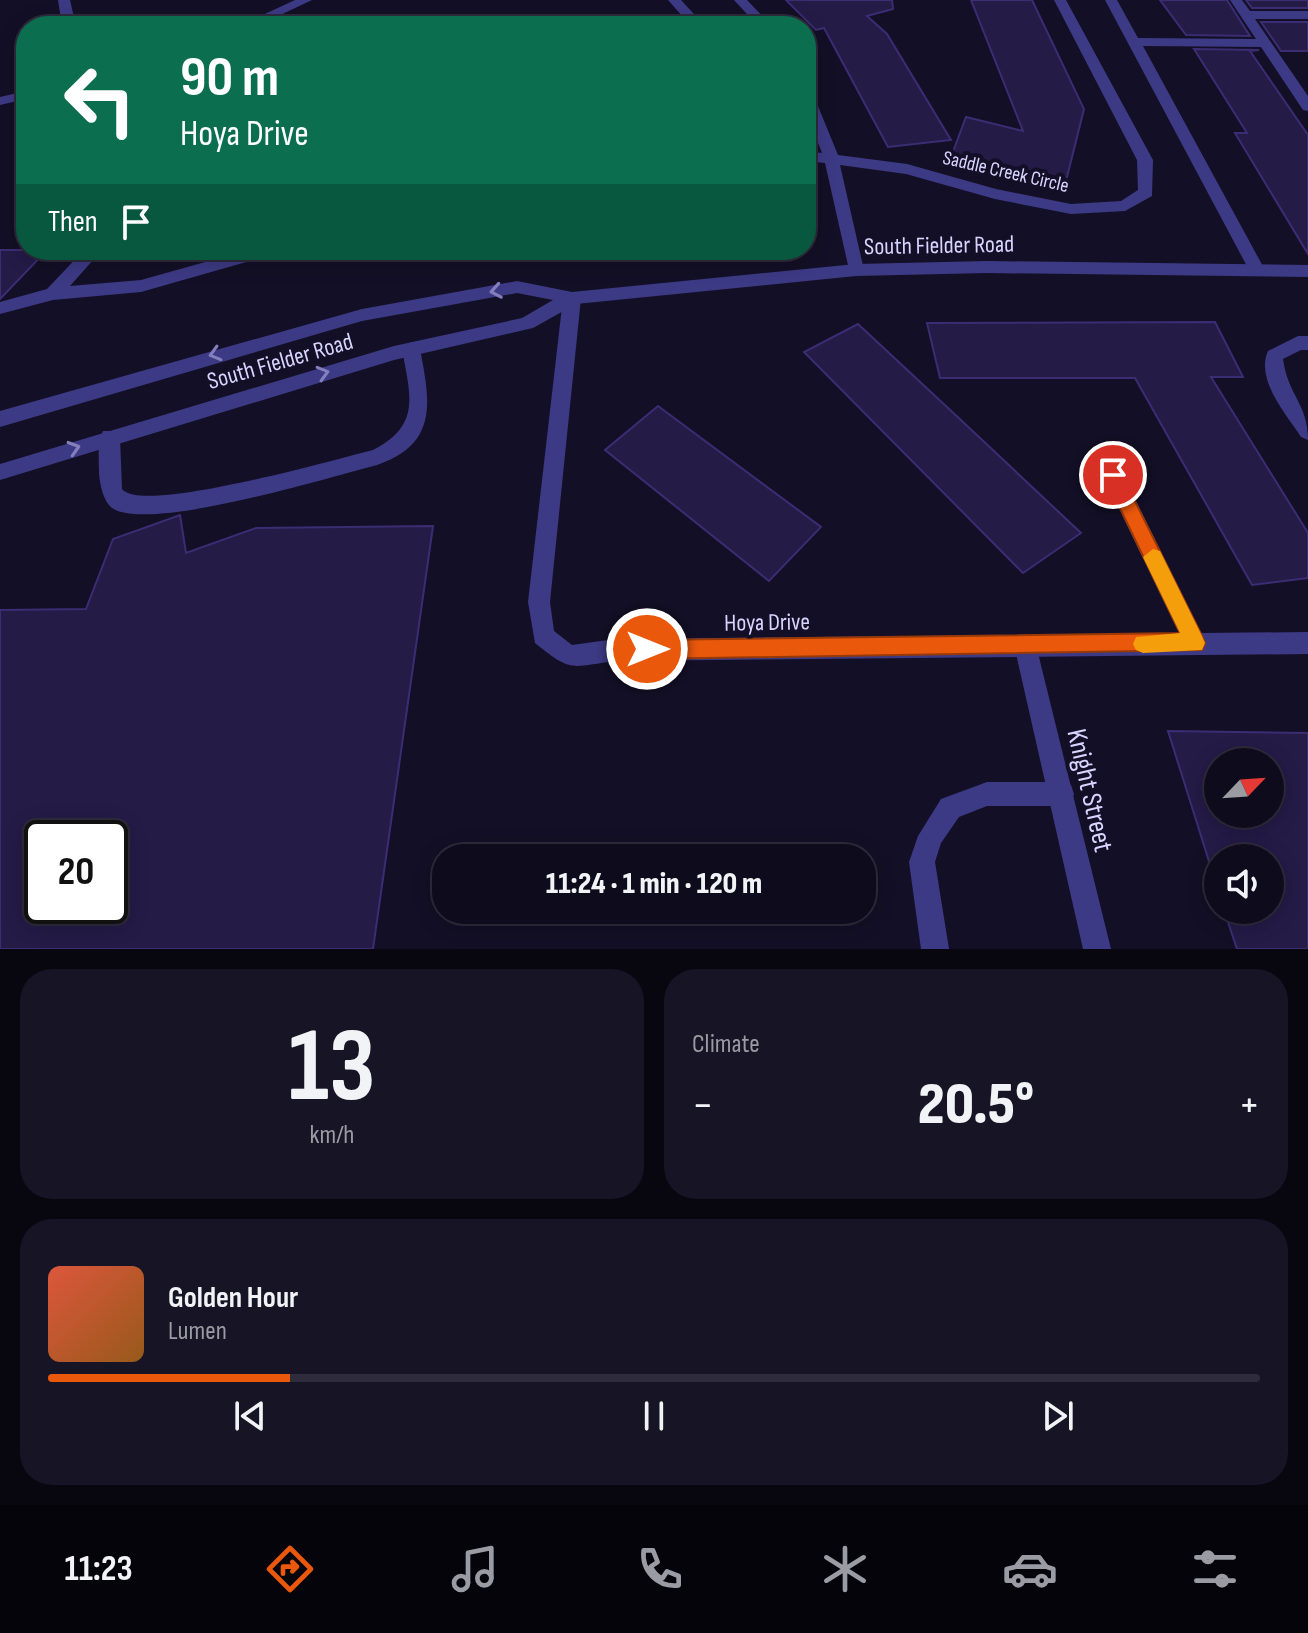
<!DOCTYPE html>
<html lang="en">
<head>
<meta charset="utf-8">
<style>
	body { margin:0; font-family:"Sofia Sans Condensed",sans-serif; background:#171425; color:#f1f3f6; height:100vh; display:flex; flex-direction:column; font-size:30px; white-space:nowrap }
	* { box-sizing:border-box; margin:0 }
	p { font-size:26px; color:#9b9ba3 }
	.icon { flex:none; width:44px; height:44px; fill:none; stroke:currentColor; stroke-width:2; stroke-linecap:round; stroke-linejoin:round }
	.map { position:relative; height:949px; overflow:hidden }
	.details { display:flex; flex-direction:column; gap:20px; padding:20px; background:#08060f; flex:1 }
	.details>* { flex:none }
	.guide { position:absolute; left:16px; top:16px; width:800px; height:244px; border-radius:32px; box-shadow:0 4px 20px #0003,0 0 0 2px #2e2b3b; background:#0b6e4f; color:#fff; overflow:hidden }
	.needle { width:52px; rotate:65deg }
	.tools { position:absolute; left:1204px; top:748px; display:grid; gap:16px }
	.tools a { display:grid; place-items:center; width:80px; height:80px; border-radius:50%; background:#0e0b1c; box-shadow:0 4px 20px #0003,0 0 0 2px #2e2b3b; font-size:40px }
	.speed { position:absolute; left:24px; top:820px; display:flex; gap:16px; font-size:40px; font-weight:700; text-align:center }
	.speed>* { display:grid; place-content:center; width:104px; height:104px; border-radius:50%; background:#0e0b1c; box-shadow:0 4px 20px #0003,0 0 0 2px #2e2b3b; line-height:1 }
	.speed .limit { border:4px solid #111; border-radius:12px; background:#fff; color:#111 }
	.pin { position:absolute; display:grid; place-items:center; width:68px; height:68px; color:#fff; margin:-34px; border:4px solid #fff; border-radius:50%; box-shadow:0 2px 8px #0007 }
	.me { position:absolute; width:88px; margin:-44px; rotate:90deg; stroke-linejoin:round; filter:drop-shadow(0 0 6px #0008) }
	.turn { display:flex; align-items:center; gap:28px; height:168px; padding:0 32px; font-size:36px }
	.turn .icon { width:104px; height:104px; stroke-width:2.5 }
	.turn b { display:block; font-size:56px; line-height:68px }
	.then { display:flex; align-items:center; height:76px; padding:0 32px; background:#0003; gap:16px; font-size:30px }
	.big { font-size:60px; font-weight:800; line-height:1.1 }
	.details .tile { flex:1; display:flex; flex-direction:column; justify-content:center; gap:12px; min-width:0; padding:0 28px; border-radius:32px; background:#171425 }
	.details .dial { align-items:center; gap:0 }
	.dial b { font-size:104px; line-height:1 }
	.song { display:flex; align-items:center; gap:24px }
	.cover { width:96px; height:96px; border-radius:12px; background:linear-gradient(135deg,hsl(10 70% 55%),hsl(30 70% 35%)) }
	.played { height:8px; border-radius:4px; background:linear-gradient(90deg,#ea580c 20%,#2e2b3b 20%) }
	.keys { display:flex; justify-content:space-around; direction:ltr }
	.heat { display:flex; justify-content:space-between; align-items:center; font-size:44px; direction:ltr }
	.details .tiles { flex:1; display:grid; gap:20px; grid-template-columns:1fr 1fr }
	.tile:last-child { grid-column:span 2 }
	.trip { position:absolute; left:432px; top:844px; width:444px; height:80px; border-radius:32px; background:#0e0b1c; box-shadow:0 4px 20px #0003,0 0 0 2px #2e2b3b; font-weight:800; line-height:80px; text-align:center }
	.tabs { display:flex; height:128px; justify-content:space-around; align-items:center; background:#06040b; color:#9b9ba3 }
	.tabs .icon { width:56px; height:56px }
	.tabs .selected { color:#ea580c }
	.tabs b { font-size:36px; color:#f1f3f6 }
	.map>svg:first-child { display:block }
</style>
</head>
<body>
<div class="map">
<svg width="1308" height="949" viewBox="0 0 1308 949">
	<rect width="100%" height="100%" fill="#130f26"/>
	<path fill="#241b47" stroke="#3b2d73" stroke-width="2" fill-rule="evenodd" d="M786 0H892L893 9 867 16 887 34 951 140 888 147 824 28 816 30Z
		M971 0H1032L1084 109 1065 185 951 157 966 117 1023 131Z
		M1160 0H1227L1250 36 1186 35Z
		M1246 0H1308V8H1252Z
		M1261 22H1308V51H1281Z
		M1194 49 1259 50 1250 51 1308 135V254L1235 133H1247Z
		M0 250H47L0 299Z
		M1215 322 1243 377H1211L1308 533V578L1252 585 1135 378H940L927 323Z
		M858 324 963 422 1081 533 1023 573 804 352Z
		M658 406 821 527 769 581 605 450Z
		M180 515 186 553 256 528 433 526 373 949H0V610L86 609 113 539ZM42 838H110V906H42Z
		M1168 731 1308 733V949H1237L1224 910H1270V858H1218V890ZM1218 762H1270V814H1218Z"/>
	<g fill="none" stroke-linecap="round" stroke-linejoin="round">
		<path fill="#3d3a85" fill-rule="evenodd" d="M58 0H70L76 26H62Z
			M295 0H312L257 26H239Z
			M668 0H681L705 26H691Z
			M734 0H747L772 26H758Z
			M1054 0H1066L1153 160 1152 196 1125 211 1071 214 995 199 906 174 840 165 864 270 856 276 850 274 825 163 806 161V151L822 153 806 112V90L813 94 838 155 907 164 996 189 1071 204 1121 201 1138 190 1137 160Z
			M1105 0H1117L1138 38 1256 39 1230 0H1242L1250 11H1308V19H1255L1308 96V111L1303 110 1261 47 1143 46 1265 270 1263 274H1251L1249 270Z
			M26 91V99L0 105V97Z
			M84 250H102L70 286 141 280 248 250H276L274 254 141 292 53 300 0 314V302L47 289Z
			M572 292 581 298 550 602 554 631 572 645 615 639 1308 632V654L615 661C570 667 572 673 535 643L528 602 563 298Z
			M1298 336H1308V350H1301L1283 359C1288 396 1308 403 1308 440L1301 437C1287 415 1255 380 1268 351Z
			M411 342 420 349C430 401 439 444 377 465 330 477 148 533 112 508 103 501 100 484 99 474 99 461 97 443 103 431H117L120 437 122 489C142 515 336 459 373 450 422 425 410 395 402 349Z
			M987 782H1062L1071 785 1074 794 1071 803 1062 806H987L959 817 941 843 935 862 949 949H921L909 862 918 836 941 799Z"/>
		<path fill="#3d3a85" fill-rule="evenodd" d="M1113 467 1120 469 1203 636 1206 643 1203 650 1195 654 1187 650 1103 475 1106 469Z
			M1025 634 1033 638 1036 645 1111 949H1083L1014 645 1017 638Z"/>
		<path fill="#3d3a85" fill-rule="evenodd" d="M987 261 1308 265V277L987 273 856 276 576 304 533 328 394 360 0 480V464L394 346 522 318 553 300 517 293 362 321 0 427V411L362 309 517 281 572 292 856 264Z"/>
	</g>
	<defs><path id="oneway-chevron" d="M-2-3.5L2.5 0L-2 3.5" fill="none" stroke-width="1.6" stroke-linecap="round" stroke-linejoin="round" transform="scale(2)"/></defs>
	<g stroke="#837fbc">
		<use href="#oneway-chevron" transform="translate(496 291) rotate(170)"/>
		<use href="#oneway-chevron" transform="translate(215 354) rotate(164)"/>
		<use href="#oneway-chevron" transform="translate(323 373) rotate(-16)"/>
		<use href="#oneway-chevron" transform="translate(74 448) rotate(-17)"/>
	</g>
	<path fill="#ea580c" stroke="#983908" stroke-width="2" d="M1113 467 1119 469 1202 636 1205 643 1202 650 647 659 639 656 636 649 639 642 647 640 1180 633 1104 475Z"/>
	<path fill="#f59e0b" d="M1153 549 1160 551 1202 636 1205 643 1202 650 1143 653 1136 650 1133 644 1136 637 1180 633 1143 557Z"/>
	<g text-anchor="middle" stroke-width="8" stroke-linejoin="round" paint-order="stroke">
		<g font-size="20" fill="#d9d4ff" stroke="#130f26">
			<text transform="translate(1006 171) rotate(13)" y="7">Saddle Creek Circle</text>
		</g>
		<g font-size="24" fill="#d9d4ff" stroke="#130f26">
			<text transform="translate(939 245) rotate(-1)" y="8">South Fielder Road</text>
			<text transform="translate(280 361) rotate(-16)" y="8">South Fielder Road</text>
			<text transform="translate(767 622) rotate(-1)" y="8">Hoya Drive</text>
		</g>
		<g font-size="28" fill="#d9d4ff" stroke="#130f26">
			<text transform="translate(1091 790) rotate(77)" y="10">Knight Street</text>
		</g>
	</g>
</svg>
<div class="tools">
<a><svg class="needle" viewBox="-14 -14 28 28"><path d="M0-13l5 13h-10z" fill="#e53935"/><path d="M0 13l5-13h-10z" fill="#9b9ba3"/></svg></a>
<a><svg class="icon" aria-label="sound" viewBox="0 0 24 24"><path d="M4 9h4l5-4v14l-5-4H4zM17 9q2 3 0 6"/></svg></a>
</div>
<div class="speed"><div class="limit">20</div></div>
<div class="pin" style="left:1113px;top:475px;background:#d93025"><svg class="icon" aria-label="arrive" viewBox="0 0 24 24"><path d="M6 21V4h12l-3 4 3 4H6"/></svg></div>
<svg class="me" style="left:647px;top:649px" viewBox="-20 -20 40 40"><circle r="17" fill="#ea580c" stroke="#fff" stroke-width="3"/><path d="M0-11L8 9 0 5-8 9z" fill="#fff"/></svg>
<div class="trip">11:24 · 1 min · 120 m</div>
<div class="guide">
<div class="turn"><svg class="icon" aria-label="left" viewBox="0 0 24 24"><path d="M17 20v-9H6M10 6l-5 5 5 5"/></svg><div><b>90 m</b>Hoya Drive</div></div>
<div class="then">Then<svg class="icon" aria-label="arrive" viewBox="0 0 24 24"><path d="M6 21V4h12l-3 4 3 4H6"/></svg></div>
</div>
</div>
<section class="details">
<div class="tiles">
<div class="tile dial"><b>13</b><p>km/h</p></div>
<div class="tile"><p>Climate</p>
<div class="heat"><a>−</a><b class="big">20.5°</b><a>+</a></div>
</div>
<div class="tile">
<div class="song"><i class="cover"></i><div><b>Golden Hour</b><p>Lumen</p></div></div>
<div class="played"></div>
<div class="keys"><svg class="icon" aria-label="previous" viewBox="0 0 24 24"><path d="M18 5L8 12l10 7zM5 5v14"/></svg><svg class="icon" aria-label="pause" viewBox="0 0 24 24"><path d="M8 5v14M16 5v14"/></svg><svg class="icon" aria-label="next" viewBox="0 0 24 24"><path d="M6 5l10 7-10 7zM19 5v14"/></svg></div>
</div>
</div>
</section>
<nav class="tabs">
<b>11:23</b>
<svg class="icon selected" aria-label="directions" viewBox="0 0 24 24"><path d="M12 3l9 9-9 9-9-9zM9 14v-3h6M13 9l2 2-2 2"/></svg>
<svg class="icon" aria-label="music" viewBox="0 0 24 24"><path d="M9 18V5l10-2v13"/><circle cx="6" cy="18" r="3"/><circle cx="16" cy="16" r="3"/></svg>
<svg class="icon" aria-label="phone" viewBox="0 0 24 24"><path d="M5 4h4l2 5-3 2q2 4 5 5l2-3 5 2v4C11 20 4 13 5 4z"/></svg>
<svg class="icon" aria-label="climate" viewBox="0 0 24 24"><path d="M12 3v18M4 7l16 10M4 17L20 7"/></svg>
<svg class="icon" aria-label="car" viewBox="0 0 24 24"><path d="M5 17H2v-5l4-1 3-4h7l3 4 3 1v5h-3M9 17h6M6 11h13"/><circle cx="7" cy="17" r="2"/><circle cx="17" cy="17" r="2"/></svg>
<svg class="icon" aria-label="filters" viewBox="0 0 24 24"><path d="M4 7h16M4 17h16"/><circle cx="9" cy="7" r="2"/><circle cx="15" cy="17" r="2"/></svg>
</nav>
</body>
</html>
